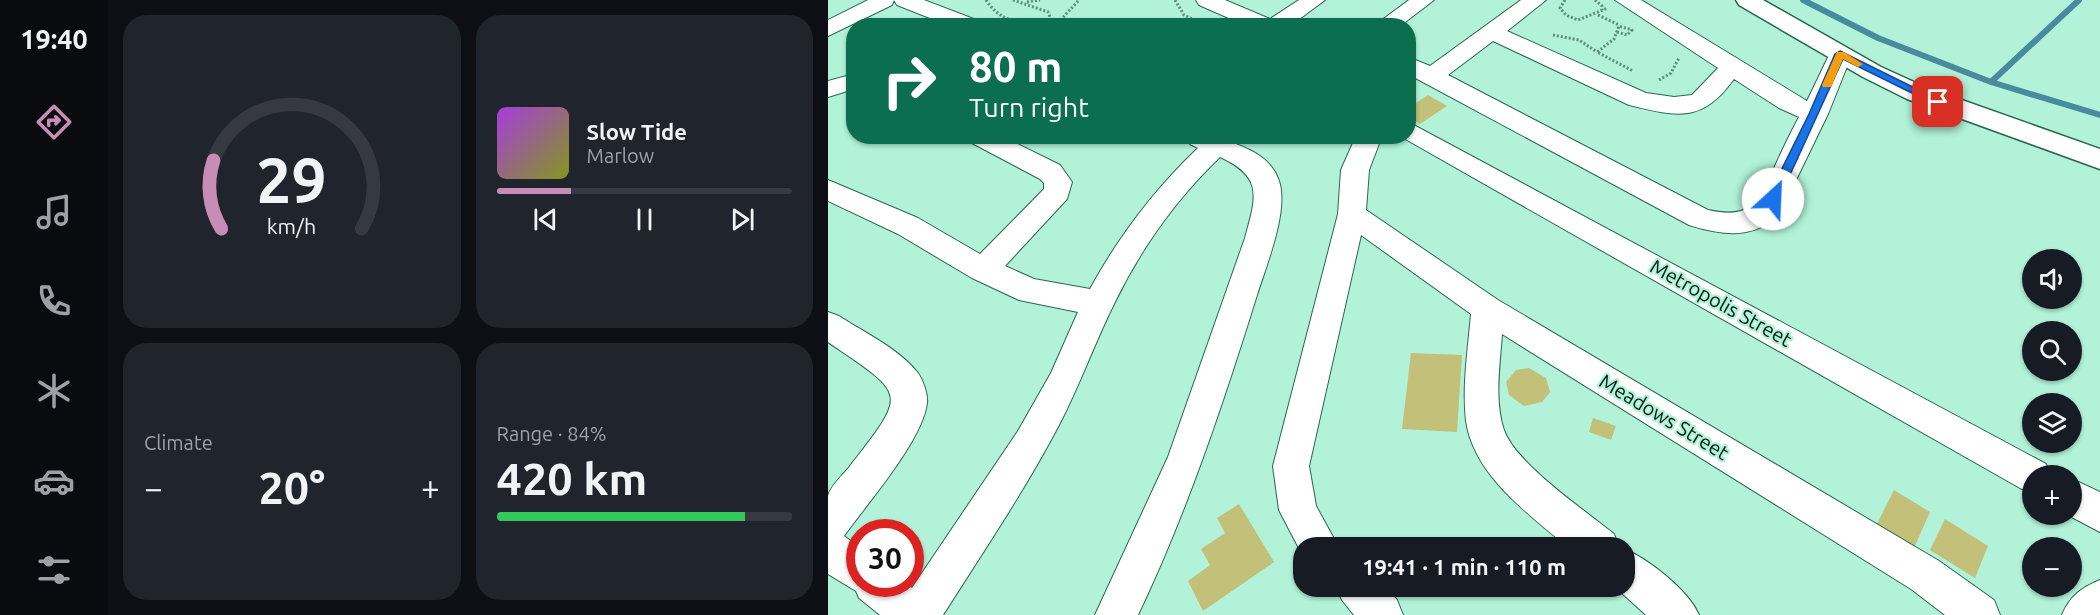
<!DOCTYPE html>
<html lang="en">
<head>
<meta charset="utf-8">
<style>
	body { margin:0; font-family:Ubuntu,sans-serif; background:#20242c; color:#f1f3f6; height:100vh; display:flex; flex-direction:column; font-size:22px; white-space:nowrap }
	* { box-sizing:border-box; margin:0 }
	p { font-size:20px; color:#9ea1a6 }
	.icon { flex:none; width:33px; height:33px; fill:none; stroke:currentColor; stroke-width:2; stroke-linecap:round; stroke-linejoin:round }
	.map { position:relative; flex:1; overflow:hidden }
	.side { display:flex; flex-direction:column; gap:15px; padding:15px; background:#0d0f14; width:720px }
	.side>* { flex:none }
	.banner { position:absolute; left:18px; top:18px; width:570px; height:126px; border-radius:24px; box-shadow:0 2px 4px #0004; background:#0b6e4f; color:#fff; overflow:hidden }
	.tools { position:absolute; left:1194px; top:249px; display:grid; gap:12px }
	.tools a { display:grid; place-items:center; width:60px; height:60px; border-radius:50%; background:#171b24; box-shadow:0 2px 4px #0004; font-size:30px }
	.speed { position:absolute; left:18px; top:519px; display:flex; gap:12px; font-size:30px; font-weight:700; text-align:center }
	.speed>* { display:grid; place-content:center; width:78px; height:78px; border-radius:50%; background:#171b24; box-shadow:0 2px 4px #0004; line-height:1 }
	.speed .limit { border:9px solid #d22; background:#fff; color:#111 }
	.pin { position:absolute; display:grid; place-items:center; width:51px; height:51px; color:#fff; margin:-26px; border-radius:12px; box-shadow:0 3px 9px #0006 }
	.me { position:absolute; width:66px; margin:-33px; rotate:25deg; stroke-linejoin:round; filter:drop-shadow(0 0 4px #0008) }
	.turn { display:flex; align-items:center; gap:21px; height:126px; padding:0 24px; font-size:27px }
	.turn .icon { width:78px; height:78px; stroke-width:2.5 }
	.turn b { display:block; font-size:42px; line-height:51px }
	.big { font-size:45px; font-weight:600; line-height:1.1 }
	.side .card { flex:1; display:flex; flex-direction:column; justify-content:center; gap:9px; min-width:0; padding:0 21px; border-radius:24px; background:#20242c }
	.side .dial { align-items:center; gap:0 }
	.dial svg { height:156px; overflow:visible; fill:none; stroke:#363941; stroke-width:7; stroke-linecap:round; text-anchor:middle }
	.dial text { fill:#f1f3f6; stroke:none }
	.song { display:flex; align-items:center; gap:18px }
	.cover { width:72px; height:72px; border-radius:9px; background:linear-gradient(135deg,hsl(280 70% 55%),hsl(70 70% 35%)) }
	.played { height:6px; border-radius:3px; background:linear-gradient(90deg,#c88db6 25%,#363941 25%) }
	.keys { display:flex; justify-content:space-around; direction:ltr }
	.heat { display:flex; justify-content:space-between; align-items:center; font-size:33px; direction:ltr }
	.charge { height:9px; border-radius:4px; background:linear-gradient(90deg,#34c759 84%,#363941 0) }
	.side .tiles { flex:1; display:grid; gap:15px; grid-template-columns:repeat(2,1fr) }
	.trip { position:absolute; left:465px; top:537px; width:342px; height:60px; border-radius:24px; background:#171b24; box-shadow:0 2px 4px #0004; font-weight:600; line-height:60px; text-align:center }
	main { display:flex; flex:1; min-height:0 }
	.dock { display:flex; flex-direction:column; width:108px; justify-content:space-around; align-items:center; background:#090b0e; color:#9ea1a6 }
	.dock .icon { width:42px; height:42px }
	.dock .on { color:#c88db6 }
	.dock b { font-size:27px; color:#f1f3f6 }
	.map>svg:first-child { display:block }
</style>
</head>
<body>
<main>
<nav class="dock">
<b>19:40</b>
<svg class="icon on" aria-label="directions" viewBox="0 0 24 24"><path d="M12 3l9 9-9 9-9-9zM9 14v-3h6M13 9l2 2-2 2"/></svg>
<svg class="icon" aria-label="music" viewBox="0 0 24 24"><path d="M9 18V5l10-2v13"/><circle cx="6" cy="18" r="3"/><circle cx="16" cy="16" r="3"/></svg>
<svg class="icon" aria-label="phone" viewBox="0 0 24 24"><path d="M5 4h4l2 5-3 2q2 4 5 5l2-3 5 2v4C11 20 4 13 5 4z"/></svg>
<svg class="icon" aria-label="climate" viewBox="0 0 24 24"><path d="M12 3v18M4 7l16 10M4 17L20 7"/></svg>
<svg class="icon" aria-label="car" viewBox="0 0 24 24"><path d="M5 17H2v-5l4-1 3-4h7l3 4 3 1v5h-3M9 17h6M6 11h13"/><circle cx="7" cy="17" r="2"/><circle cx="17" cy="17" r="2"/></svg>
<svg class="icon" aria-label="filters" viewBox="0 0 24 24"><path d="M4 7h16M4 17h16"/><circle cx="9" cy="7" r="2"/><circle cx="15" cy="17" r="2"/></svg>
</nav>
<section class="side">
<div class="tiles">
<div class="card dial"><svg viewBox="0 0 100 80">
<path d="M14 69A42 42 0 1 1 86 69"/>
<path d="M14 69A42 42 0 0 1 10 34" stroke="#c88db6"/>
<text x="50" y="56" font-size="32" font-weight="700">29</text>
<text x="50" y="72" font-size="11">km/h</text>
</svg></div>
<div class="card">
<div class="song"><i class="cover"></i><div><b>Slow Tide</b><p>Marlow</p></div></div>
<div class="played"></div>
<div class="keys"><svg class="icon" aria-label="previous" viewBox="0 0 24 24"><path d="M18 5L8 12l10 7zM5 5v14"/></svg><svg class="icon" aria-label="pause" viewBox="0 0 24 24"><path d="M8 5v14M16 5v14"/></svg><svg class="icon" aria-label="next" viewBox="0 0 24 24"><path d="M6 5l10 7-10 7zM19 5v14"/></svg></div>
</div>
<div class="card"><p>Climate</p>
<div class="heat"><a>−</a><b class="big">20°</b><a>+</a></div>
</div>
<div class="card"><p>Range · 84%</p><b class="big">420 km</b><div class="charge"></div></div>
</div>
</section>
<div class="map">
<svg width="1272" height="615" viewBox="0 0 1272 615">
	<rect width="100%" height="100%" fill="#b1f2d8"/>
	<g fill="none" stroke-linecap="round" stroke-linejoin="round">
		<path stroke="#498a9f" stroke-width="6" d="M975 0 1050 38 1163 82 1272 115
			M1163 82 1251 0"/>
	</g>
	<path fill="#c3c179" d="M600 95 619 106 592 124 580 118V108Z
		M583 353 634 355 629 432 574 429Z
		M701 368 718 378 722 392 714 402 696 406 681 395 678 382 688 370Z
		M765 418 788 426 783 440 761 432Z
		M1066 490 1102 512 1086 548 1049 524Z
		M411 504 446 562 375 611 360 581 382 565 373 549 397 533 389 518Z
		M1117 519 1160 546 1147 578 1102 550Z"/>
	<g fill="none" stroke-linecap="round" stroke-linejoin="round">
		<g stroke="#276851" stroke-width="2">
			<path id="minor" d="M40 0H96L151 21 154 26H122L69 5 66 0 64 5 0 36V20Z
				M368 0H397L442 19 471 0H497L462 26H419L371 5Z
				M581 0H606L572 26H546Z
				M693 0H718L679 31 818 93 846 97 864 95 890 68 787 0H813L979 101 1004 49H1020L1024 54 1000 114 953 211C929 241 893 235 861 225L580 74V57L602 66ZM665 41 801 105C850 117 874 123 906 79L951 108 971 117C963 132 955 148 948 164 931 201 925 220 880 210L620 75Z
				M26 74V89L0 97V81Z
				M580 122 1218 464 1223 476H1204V493L1192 488 572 136H580Z
				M138 136H173L232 165 244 182 239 199 177 266 206 279 262 289C291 236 326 190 370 148L362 144 359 136H413L408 144C426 151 444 160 451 181 461 211 438 266 429 295 395 404 359 512 310 615H267L340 457 417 238C428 197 436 177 392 157 348 199 312 250 286 304 266 344 252 385 231 425 197 490 155 552 115 615H52L31 598 28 591 0 574C0 556 0 511 0 496 2 486 16 474 22 466 81 390 78 396 0 342V312L11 316C37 333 70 348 90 373 95 380 100 394 99 403 95 440 38 505 16 536L32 548V584H78L84 588 190 431 223 373 250 312 191 300 144 278 70 234 0 201V180L90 218 152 254 216 189V183L212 179 142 142Z
				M528 136H554L541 170 538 210 670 300 1111 561 1166 600 1172 615H1117L1083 589 674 334C672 364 666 401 676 430 688 464 758 511 786 534L791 548H741C702 515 646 476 638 421 634 386 640 349 643 314L533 235 481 466 488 506 511 548H476V558L451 510 445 466 510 214 513 170Z
				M1244 479 1272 492V532L1238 514H1244Z
				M796 549C821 559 861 591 871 615H818L786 586H796Z
				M1272 580V615H1234C1242 596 1253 588 1272 580Z
				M508 586H556L569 600 575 615H526L514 600Z"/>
		</g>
		<g stroke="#276851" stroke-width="3">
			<path id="secondary" d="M908 0H935L1053 67 1097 87 1272 149V169L1079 99 1035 77 911 5Z"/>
		</g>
		<path stroke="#5f8d7b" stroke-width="3" stroke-dasharray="2 2" stroke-linecap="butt" d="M158 0C171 20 190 24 212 26
			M185 0 220 12 226 26
			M347 0 356 15 370 22 371 26
			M737 0 732 8 738 15 750 20 780 8
			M767 0 774 6V10
			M199 2 212 0
			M770 15 791 25
			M227 26 251 0
			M789 32 799 35 804 30 791 26 786 39 769 52 805 71
			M725 35 751 40 769 52
			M831 80 843 73 851 58"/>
		<use href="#minor" fill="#fff" fill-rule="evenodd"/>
		<use href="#secondary" fill="#fff" fill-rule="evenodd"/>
	</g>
	<path fill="#1a73e8" stroke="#114b97" stroke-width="1.5" d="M1012 51 1115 102 1106 104 1015 59 951 199 949 202H941L939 199 981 114 1007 54Z"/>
	<path fill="#f59e0b" d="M1009 52H1016L1035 64 1030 67 1015 59 1003 87H995L994 85Z"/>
	<g text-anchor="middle" stroke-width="4.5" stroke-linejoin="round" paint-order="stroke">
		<g font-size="20" fill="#041e15" stroke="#b1f2d8">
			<text transform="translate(893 303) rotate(29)" y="7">Metropolis Street</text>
			<text transform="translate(836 417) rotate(31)" y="7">Meadows Street</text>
		</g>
	</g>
</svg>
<div class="tools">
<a><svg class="icon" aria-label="sound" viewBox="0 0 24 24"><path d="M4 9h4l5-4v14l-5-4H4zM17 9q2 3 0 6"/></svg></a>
<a><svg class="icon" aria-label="search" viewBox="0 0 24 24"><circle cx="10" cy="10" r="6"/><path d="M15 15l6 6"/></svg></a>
<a><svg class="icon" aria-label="layers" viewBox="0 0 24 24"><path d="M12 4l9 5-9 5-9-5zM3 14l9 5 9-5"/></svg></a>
<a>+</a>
<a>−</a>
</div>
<div class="speed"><div class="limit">30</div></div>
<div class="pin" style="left:1110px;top:102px;background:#d93025"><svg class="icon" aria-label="arrive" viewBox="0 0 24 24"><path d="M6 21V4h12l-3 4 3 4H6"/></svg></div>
<svg class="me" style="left:945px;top:199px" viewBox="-20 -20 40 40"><circle r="19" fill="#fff"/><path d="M0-13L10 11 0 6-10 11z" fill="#1a73e8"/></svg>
<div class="trip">19:41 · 1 min · 110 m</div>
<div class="banner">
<div class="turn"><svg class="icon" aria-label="right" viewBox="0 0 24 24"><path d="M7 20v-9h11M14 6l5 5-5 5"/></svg><div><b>80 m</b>Turn right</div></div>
</div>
</div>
</main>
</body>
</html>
